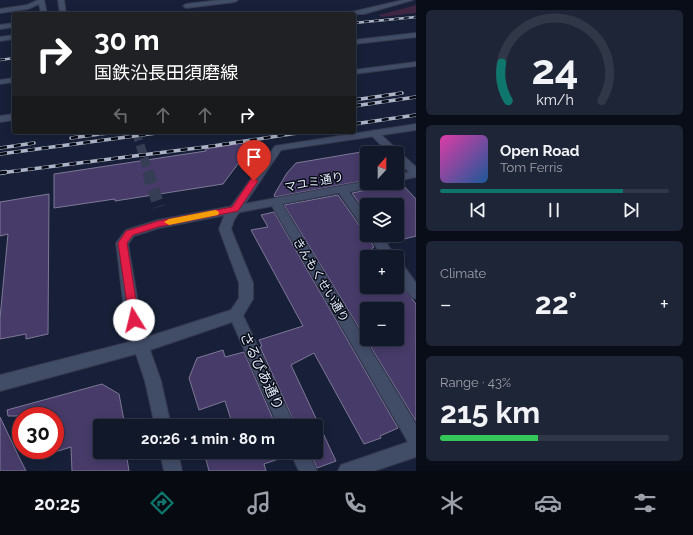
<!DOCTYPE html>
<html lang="en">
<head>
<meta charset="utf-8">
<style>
	body { margin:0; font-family:Raleway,"Noto Sans JP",sans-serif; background:#1e2536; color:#f1f3f6; height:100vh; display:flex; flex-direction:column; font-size:15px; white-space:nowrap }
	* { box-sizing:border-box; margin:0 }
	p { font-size:13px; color:#9ca0a8 }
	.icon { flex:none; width:22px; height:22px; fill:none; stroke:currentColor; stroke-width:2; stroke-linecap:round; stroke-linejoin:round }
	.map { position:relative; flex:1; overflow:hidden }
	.panel { display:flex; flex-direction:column; gap:10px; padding:10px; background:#090d17; width:277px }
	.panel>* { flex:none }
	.top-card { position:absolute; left:12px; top:12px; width:344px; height:122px; border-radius:4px; box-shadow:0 2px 10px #0003,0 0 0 1px #303747; background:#202124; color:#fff; overflow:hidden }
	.needle { width:26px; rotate:21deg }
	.controls { position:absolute; left:360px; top:146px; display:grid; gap:8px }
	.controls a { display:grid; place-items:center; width:44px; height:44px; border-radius:4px; background:#11182a; box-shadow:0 2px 10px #0003,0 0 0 1px #303747; font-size:20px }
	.speed { position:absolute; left:12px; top:407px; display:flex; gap:8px; font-size:20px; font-weight:700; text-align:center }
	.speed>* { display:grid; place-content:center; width:52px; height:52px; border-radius:50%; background:#11182a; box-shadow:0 2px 10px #0003,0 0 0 1px #303747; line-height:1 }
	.speed .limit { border:6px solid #d22; background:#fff; color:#111 }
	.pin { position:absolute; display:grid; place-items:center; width:34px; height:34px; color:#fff; margin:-41px -17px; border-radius:50% 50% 50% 0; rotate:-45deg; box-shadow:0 0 4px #0007 }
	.pin .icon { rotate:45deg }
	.me { position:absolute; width:44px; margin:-22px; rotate:351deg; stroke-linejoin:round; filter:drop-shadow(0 0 3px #0008) }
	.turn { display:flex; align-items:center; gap:14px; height:84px; padding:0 16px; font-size:18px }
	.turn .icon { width:52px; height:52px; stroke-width:2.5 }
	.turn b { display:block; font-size:28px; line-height:34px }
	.lanes { display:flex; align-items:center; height:38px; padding:0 16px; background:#0003; justify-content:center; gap:20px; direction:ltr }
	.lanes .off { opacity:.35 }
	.big { font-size:30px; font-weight:700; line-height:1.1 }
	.panel .card { flex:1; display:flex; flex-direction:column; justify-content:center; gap:6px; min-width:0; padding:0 14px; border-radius:6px; background:#1e2536 }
	.panel .dial { align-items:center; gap:0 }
	.dial svg { height:104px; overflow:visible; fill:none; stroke:#303747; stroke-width:7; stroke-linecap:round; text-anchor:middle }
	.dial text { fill:#f1f3f6; stroke:none }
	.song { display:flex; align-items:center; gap:12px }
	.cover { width:48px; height:48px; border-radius:6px; background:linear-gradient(135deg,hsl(320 70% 55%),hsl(210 70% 35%)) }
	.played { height:4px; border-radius:2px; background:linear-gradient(90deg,#0f766e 80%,#303747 80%) }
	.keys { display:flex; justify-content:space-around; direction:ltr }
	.heat { display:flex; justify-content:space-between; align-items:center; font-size:22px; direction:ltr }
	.charge { height:6px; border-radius:3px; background:linear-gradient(90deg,#34c759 43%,#303747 0) }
	.trip { position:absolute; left:93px; top:419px; width:230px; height:40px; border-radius:4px; background:#11182a; box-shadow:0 2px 10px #0003,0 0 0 1px #303747; font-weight:700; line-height:40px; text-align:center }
	.tabs { display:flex; height:64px; justify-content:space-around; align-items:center; background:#070a11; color:#9ca0a8 }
	.tabs .icon { width:28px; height:28px }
	.tabs .selected { color:#0f766e }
	.tabs b { font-size:18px; color:#f1f3f6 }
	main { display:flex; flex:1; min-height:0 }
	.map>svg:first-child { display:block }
</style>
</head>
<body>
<main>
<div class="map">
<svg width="416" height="471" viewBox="0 0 416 471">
	<rect width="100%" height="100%" fill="#172038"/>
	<path fill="#3f2643" d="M416 5V13L381 17 379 15Z"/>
	<path fill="#473b69" stroke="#7e7897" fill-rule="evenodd" d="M255 141 223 184 115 201V199L54 208V174L206 151 205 149Z
		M379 149 382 153H367V180L275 197 274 195 287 173 296 163Z
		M400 182 416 199V236L388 243 383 235H397V205H367V214L352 193 376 188 380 186 381 183Z
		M49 194 48 334 26 339V334L0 339V318L8 234 0 236V202Z
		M338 195 362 229 367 230V236L374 247 372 248 379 257H367V287H397V282H399L416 304V421L284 205ZM367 309H397V339H367Z
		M274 212 398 428 380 436 381 438 364 444 314 353 291 365 336 461 317 468 310 452H316V426H296L260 347 262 346 259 340 303 326 251 230 268 227 261 215Z
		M223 350 225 357 244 352 276 426H233L225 401 199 410 189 378 197 358Z
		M102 384 119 394 125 426H100V452H126L129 471H72L71 447 55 452V416H8L7 410Z
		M0 417 18 455 26 471H0Z
		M204 452H289L290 455 264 464 266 471H209Z"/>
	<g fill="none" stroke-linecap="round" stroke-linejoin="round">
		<path stroke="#363e55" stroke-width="9" stroke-dasharray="9 4.5" stroke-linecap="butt" d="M136 132 149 173"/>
		<path stroke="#363e55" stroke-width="12" stroke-dasharray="12 6" stroke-linecap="butt" d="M148 172 159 207"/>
		<g stroke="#353a4f" stroke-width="2">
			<path id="service" d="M38 0H44L47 14H41L39 4 28 9 0 13V9L27 5Z
				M14 23V27L0 29V25Z
				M416 33V37L354 44V40Z
				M416 62V66L354 74V70Z
				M14 78V82L0 84V80Z
				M14 114V120L0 122V116Z"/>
		</g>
		<g stroke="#353a4f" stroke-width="2">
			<path id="pedestrian" d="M58 0H64L66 14H60Z
				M14 35V39L0 41V37Z"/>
		</g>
		<g stroke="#353a4f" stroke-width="2">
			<path id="minor" d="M220 0H238L235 2 186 8 183 6 186 4Z
				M403 0H413L364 14H343Z
				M374 130 377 131 416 167V177L397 181V175L409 172 397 161V153H389L369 133Z
				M367 181V183H380L379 185 375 187 349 192 367 216V229L363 228 339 193 282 204 416 424V457L374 471H338L341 465 408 442 272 206 159 228 134 236 128 244 141 320 148 346 146 351 141 353 136 351C122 321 121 275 116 243L126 230 158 220Z
				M368 235H381L396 257H383Z
				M397 262 402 263 416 283V299L411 297 397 277Z
				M236 309 241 311 295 426H278L229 315 231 311Z
				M290 452H308L317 471H299Z"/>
		</g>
		<g stroke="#353a4f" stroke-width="2">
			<path id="tertiary" d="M416 124V130L281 150 234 220 231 229 253 283V299L241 319 150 350 161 381 171 426H155L145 381 136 354 0 391V375L141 339 231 310 239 298V283L219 229 224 216 275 146Z
				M160 452H178L182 471H164Z"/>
		</g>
		<use href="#service" fill="#414c67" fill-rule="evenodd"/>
		<use href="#pedestrian" fill="#414c67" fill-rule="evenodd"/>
		<use href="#minor" fill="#414c67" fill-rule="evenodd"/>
		<use href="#tertiary" fill="#414c67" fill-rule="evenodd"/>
		<g stroke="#adb4c7" stroke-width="2.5">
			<path id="rail-far2" d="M354 23 416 17
				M0 60 14 58"/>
		</g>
		<g stroke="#adb4c7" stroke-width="3.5">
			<path id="rail-far1" d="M354 100 402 93
				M354 106 416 97
				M354 124 416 115
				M71 138 115 132
				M0 148 34 143
				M0 154 164 132
				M0 173 213 146 304 132"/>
		</g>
		<g stroke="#adb4c7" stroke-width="4.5">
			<path id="rail" d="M0 173 6 172"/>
		</g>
		<use href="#rail-far2" stroke="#060a14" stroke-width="1.5" stroke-dasharray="5" stroke-linecap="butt"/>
		<use href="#rail-far1" stroke="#060a14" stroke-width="2.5" stroke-dasharray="7" stroke-linecap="butt"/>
		<use href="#rail" stroke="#060a14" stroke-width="3" stroke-dasharray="9" stroke-linecap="butt"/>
	</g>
	<path fill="#e11d48" stroke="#92132f" d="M254 178 258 181 238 211 158 227 133 235 127 243 139 320 138 324 134 325 130 324 118 243 126 231 158 221 232 207 251 179Z"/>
	<path fill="#f59e0b" d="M215 210 218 211 219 213 218 215 169 225 164 222 169 219Z"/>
	<g text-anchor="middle" stroke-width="3" stroke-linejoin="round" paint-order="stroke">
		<g font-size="12" fill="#e3eafb" stroke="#060a14">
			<text transform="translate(314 182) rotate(-11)" y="4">マユミ通り</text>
			<text transform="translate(321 280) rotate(59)" y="4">きんもくせい通り</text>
		</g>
		<g font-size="14" fill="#e3eafb" stroke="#060a14">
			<text transform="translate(262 371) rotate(65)" y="5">さるびあ通り</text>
		</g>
	</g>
</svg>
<div class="controls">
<a><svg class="needle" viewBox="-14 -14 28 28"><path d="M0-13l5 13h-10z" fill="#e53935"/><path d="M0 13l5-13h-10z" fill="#9ca0a8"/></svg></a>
<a><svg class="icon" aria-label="layers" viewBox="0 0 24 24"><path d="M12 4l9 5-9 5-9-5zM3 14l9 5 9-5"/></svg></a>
<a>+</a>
<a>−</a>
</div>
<div class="speed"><div class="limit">30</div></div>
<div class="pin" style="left:254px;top:181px;background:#d93025"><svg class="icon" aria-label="arrive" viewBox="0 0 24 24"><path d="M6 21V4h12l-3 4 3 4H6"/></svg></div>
<svg class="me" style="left:134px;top:320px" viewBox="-20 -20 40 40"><circle r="19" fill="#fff"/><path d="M0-13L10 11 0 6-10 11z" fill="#e11d48"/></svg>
<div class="trip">20:26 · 1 min · 80 m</div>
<div class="top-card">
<div class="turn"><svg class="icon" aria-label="right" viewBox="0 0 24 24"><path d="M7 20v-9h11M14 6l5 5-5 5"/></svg><div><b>30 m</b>国鉄沿長田須磨線</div></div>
<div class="lanes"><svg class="icon off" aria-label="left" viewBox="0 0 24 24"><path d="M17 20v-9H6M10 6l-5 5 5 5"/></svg><svg class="icon off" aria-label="ahead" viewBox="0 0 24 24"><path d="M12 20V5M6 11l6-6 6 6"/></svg><svg class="icon off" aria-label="ahead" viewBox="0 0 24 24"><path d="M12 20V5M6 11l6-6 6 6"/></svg><svg class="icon" aria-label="right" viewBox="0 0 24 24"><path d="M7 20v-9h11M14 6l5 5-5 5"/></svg></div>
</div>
</div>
<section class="panel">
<div class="card dial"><svg viewBox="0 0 100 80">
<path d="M14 69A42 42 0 1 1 86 69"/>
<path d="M14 69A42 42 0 0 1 9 40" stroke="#0f766e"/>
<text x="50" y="56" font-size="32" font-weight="700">24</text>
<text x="50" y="72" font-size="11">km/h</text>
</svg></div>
<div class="card">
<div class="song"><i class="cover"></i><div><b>Open Road</b><p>Tom Ferris</p></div></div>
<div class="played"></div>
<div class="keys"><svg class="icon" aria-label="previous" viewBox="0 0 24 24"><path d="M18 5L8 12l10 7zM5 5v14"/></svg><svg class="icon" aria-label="pause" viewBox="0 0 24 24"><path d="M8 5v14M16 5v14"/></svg><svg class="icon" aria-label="next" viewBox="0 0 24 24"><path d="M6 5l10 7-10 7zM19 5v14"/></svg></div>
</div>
<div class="card"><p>Climate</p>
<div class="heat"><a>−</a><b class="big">22°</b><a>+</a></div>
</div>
<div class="card"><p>Range · 43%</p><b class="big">215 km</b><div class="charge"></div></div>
</section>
</main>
<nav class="tabs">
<b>20:25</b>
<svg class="icon selected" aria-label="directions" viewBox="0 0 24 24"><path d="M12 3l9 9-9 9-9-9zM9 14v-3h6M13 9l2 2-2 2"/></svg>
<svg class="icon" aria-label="music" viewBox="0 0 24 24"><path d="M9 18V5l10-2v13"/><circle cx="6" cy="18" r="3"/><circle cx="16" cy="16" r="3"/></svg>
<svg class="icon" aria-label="phone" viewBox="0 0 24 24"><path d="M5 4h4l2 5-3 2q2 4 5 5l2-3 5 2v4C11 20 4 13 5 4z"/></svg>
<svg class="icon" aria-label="climate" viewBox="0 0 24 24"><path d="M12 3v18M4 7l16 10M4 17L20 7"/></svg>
<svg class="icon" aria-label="car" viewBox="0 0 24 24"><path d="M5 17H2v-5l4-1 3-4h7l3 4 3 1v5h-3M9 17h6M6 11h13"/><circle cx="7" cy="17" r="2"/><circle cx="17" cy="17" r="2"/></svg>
<svg class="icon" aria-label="filters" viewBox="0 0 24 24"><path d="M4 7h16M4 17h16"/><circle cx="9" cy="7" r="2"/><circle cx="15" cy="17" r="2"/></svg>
</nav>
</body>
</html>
